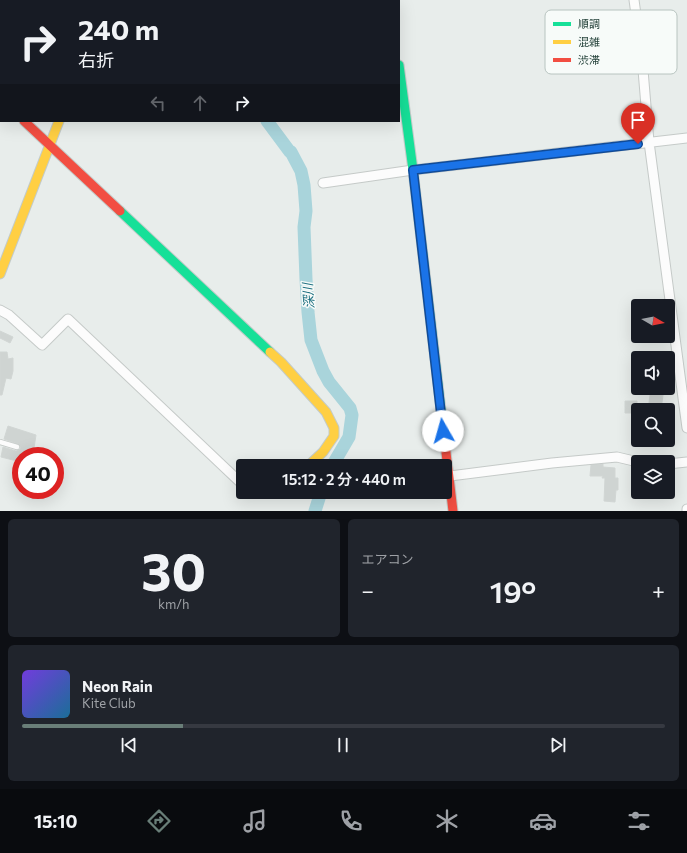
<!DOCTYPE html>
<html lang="ja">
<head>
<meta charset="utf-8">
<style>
	body { margin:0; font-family:Commissioner,"Noto Sans JP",sans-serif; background:#20242c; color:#f1f3f6; height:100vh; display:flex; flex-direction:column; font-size:15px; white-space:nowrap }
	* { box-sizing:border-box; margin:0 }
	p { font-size:13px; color:#9ea1a6 }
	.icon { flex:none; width:22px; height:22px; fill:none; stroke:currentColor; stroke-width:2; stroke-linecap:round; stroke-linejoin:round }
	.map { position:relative; height:511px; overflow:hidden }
	.drawer { display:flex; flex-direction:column; gap:8px; padding:8px; background:#0d0f14; flex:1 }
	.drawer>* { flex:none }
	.guide { position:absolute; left:0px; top:0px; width:400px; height:122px; box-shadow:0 4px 16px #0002; background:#171b24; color:#f1f3f6; overflow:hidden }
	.needle { width:26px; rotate:99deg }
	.controls { position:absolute; left:631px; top:299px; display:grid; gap:8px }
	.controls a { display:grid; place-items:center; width:44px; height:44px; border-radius:4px; background:#171b24; box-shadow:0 4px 16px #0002; font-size:20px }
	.speed { position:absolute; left:12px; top:447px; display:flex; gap:8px; font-size:20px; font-weight:700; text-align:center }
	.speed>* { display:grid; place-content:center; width:52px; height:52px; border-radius:50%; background:#171b24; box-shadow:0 4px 16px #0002; line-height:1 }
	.speed .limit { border:6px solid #d22; background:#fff; color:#111 }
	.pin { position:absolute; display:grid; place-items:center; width:34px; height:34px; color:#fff; margin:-41px -17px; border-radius:50% 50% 50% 0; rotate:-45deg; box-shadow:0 0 4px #0007 }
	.pin .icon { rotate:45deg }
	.me { position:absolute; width:44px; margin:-22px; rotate:353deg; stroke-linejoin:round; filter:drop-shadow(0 0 3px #0008) }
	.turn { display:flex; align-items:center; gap:14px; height:84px; padding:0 12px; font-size:18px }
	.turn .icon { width:52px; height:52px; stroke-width:2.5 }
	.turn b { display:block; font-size:28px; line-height:34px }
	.lanes { display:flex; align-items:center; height:38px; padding:0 12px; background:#0003; justify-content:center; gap:20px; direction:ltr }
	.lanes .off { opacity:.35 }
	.big { font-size:30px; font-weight:600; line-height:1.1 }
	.drawer .card { flex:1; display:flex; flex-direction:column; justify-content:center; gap:6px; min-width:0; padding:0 14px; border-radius:6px; background:#20242c }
	.drawer .dial { align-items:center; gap:0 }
	.dial b { font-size:52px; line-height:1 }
	.song { display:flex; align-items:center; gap:12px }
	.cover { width:48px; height:48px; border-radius:6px; background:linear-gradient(135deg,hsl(260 70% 55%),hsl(200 70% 35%)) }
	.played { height:4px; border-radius:2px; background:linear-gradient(90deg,#697e78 25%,#363941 25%) }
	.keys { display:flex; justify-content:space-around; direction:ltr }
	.heat { display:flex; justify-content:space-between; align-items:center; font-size:22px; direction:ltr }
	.drawer .tiles { flex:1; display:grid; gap:8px; grid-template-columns:1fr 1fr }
	.card:last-child { grid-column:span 2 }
	.trip { position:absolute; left:236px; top:459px; width:216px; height:40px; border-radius:4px; background:#171b24; box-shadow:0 4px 16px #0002; font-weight:600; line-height:40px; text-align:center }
	.tab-bar { display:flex; height:64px; justify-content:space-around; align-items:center; background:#090b0e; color:#9ea1a6 }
	.tab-bar .icon { width:28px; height:28px }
	.tab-bar .current { color:#697e78 }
	.tab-bar b { font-size:18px; color:#f1f3f6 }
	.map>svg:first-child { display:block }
</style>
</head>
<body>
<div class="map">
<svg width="687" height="511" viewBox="0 0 687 511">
	<rect width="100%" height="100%" fill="#e8edeb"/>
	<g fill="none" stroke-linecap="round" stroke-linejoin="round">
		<path stroke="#a9d4db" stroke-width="13" d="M249 1 250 0
			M267 121 290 152H291L301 171 304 185 306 211 304 227 306 279 308 312 311 340 323 371 329 382 350 408 352 415 349 437 332 466
			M315 511 321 492"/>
	</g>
	<path fill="#cfd4d2" stroke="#d1d6d4" d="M0 331 13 337 10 343 0 338Z
		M0 352H7L8 359 13 358V371L11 379 6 378 2 395H0Z
		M651 388H664L661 410H648Z
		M625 401H637V413H625Z
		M8 426 36 435 34 448 32 447 29 456H21V462L1 457 3 447 16 451 19 450 21 448 18 444 4 439Z
		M603 464V467L615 468V478H618V490H616L615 502 604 501 605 478H602L603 476H590L591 465Z"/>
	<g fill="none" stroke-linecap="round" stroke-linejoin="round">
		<g stroke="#c5cac8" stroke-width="6">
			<path id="lane" d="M174 1V0
				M0 442 17 447"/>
		</g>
		<g stroke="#c5cac8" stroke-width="11">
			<path id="street" d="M390 0V1
				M634 0 642 58 649 142 687 428
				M0 98 1 99
				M323 183 413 170 687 138
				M0 310 9 315 42 345 68 319 243 485
				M668 464 687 462
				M450 476 552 463 617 457 638 462
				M276 492H277
				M687 509V510"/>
		</g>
		<g stroke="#c3cbc8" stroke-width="11">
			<path id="fast" d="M399 65 413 170 442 419
				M120 211 270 352"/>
		</g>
		<g stroke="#c3cbc8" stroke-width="11">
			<path id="slow" d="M105 0V1
				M0 274 59 121
				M270 352 281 362 326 412 334 428V436L323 452 308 466"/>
		</g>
		<g stroke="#c3cbc8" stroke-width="11">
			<path id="jam" d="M24 121 120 211
				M442 419 453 511"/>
		</g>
		<use href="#lane" stroke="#fcfcfc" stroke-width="4.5"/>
		<use href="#street" stroke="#fcfcfc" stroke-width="9"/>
		<use href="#fast" stroke="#16e098" stroke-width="9"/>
		<use href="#slow" stroke="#ffcf43" stroke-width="9"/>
		<use href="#jam" stroke="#f24e42" stroke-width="9"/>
	</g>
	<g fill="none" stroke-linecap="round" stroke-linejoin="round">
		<g stroke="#114b97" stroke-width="10">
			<path id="route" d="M443 431 413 170 638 144"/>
		</g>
		<use href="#route" stroke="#1a73e8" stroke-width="7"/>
	</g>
	<g text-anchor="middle" stroke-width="3" stroke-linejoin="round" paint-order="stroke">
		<g font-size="13" font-style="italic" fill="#1c6f80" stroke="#f7fbf9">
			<text transform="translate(308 296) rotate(-94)" y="5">深川</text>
		</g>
	</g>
	<rect x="545" y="10" width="132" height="64" rx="6" fill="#f7fbf9" stroke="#b8c4c0" stroke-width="1"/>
	<rect x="553" y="22" width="18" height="4" fill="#16e098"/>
	<rect x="553" y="40" width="18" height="4" fill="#ffcf43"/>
	<rect x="553" y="58" width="18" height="4" fill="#f24e42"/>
	<g font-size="11" fill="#24423a">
		<text x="578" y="28">順調</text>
		<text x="578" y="46">混雑</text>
		<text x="578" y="64">渋滞</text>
	</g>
</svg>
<div class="controls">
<a><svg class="needle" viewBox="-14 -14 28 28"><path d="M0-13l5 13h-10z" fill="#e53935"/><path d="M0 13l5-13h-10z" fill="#9ea1a6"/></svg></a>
<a><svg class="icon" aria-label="sound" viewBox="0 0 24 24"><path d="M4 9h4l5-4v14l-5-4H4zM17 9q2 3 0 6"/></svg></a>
<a><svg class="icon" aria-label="search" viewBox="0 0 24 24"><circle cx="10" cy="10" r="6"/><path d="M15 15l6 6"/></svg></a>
<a><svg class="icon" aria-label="layers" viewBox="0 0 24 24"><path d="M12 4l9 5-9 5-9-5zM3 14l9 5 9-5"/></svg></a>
</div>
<div class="speed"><div class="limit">40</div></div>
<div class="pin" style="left:638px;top:144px;background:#d93025"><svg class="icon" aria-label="arrive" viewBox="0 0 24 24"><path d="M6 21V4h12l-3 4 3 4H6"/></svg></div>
<svg class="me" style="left:443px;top:431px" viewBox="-20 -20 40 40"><circle r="19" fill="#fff"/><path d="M0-13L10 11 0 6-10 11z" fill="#1a73e8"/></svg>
<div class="trip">15:12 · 2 分 · 440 m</div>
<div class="guide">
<div class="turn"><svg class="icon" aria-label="right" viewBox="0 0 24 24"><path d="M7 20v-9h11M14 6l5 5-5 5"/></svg><div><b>240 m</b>右折</div></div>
<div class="lanes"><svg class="icon off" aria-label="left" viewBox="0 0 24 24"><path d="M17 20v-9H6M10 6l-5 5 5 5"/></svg><svg class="icon off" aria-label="ahead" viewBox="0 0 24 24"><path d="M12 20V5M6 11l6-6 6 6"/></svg><svg class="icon" aria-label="right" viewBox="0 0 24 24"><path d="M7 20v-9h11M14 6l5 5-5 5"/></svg></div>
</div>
</div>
<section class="drawer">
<div class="tiles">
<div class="card dial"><b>30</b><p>km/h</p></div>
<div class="card"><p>エアコン</p>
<div class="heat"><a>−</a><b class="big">19°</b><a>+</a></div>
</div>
<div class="card">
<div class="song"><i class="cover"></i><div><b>Neon Rain</b><p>Kite Club</p></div></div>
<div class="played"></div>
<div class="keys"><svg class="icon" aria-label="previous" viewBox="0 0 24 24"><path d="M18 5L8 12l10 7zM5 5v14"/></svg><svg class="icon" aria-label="pause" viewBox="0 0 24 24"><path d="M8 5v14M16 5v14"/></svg><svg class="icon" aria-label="next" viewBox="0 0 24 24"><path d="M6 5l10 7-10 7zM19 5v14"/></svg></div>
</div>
</div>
</section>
<nav class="tab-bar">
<b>15:10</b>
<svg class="icon current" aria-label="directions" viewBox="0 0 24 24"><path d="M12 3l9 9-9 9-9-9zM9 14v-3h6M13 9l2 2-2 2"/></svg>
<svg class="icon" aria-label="music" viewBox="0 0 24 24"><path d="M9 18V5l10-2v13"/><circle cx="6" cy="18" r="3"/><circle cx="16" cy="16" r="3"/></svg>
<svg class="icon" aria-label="phone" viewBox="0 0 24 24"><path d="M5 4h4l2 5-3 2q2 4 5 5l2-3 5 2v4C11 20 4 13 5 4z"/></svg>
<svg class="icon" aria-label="climate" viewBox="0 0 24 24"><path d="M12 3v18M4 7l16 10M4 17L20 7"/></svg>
<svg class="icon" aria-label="car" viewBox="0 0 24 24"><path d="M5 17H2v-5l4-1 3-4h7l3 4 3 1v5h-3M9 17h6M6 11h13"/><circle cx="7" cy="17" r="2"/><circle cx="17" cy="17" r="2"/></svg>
<svg class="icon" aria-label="filters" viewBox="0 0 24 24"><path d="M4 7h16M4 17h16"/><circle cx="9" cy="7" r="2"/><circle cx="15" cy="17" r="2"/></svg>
</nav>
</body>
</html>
